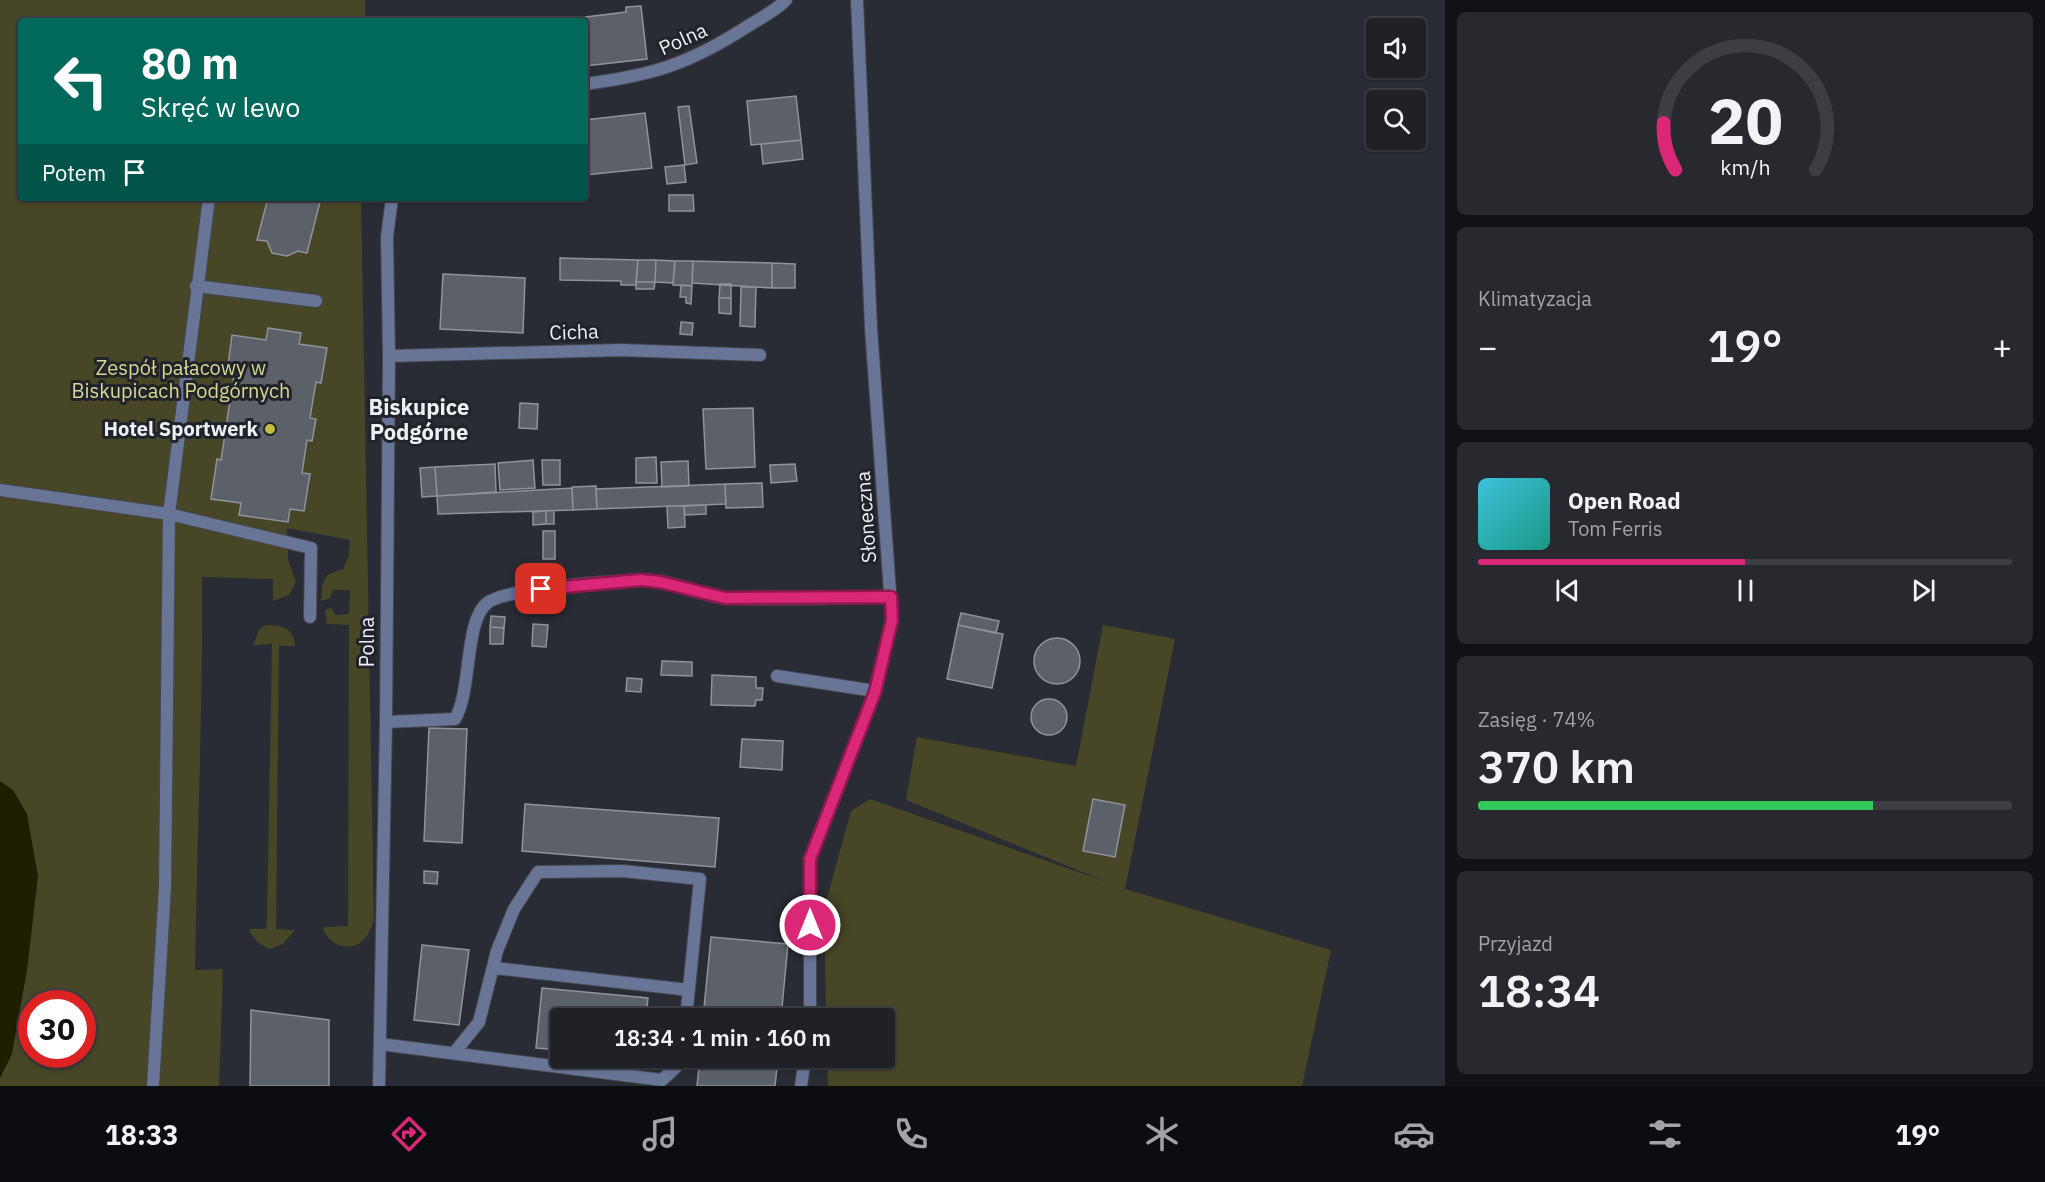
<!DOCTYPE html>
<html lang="pl">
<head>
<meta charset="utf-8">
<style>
	body { margin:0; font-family:"IBM Plex Sans",sans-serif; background:#27292f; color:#f1f3f6; height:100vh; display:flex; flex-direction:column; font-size:22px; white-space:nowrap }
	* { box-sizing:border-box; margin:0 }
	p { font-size:20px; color:#a1a3a7 }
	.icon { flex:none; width:33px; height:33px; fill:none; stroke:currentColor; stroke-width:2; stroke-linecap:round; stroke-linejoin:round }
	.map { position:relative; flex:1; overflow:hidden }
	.side { display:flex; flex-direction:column; gap:12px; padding:12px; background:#111215; width:600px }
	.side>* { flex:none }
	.top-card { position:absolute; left:18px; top:18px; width:570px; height:183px; border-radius:6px; box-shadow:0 2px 4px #0004,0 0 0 2px #3c3e44; background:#00695c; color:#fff; overflow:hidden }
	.tools { position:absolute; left:1366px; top:18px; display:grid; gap:12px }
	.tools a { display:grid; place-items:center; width:60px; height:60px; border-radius:6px; background:#1f2127; box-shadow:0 2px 4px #0004,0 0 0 2px #3c3e44; font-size:30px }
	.speed { position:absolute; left:18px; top:990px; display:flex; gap:12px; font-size:30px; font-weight:700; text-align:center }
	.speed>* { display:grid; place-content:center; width:78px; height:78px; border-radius:50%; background:#1f2127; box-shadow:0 2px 4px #0004,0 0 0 2px #3c3e44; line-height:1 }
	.speed .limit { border:9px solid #d22; background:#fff; color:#111 }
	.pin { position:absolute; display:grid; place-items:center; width:51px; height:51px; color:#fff; margin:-26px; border-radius:12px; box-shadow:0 3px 9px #0006 }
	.me { position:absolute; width:66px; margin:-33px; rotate:0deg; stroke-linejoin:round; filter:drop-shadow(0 0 4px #0008) }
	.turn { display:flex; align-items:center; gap:21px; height:126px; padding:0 24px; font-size:27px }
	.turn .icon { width:78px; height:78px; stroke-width:2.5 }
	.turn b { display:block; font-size:42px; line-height:51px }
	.then { display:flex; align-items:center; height:57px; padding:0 24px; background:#0003; gap:12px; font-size:22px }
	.big { font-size:45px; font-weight:600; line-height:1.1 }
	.side .card { flex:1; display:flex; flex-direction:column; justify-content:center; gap:9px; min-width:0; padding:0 21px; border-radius:9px; background:#27292f }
	.side .dial { align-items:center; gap:0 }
	.dial svg { height:156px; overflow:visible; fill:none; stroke:#3c3e44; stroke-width:7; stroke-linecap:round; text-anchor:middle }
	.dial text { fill:#f1f3f6; stroke:none }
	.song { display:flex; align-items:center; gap:18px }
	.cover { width:72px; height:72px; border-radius:9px; background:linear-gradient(135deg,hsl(190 70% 55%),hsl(170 70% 35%)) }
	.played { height:6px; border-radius:3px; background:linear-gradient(90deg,#db2777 50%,#3c3e44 50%) }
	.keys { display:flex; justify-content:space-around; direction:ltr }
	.heat { display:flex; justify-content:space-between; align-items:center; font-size:33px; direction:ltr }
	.charge { height:9px; border-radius:4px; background:linear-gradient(90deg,#34c759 74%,#3c3e44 0) }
	.trip { position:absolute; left:550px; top:1008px; width:345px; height:60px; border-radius:6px; background:#1f2127; box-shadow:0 2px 4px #0004,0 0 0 2px #3c3e44; font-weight:600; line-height:60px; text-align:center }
	.dock { display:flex; height:96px; justify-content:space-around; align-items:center; background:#0c0d10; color:#a1a3a7 }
	.dock .icon { width:42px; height:42px }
	.dock .active { color:#db2777 }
	.dock b { font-size:27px; color:#f1f3f6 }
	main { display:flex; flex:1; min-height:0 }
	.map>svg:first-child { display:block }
</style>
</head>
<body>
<main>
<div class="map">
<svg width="1445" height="1086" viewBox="0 0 1445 1086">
	<rect width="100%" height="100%" fill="#292c34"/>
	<path fill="#474627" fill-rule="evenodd" d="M0 0H365V21H21V198H361L374 920C371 929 367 939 358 944 343 952 326 941 323 927L348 926 349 625 327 624 325 610 331 608 336 615 349 614 350 590H333L330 598 321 601 322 586 327 575 343 569 349 555 350 540 287 528 288 560 296 582 289 595 273 601V579L202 577C203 708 197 839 195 970L223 969 219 1086H0ZM32 1004H82V1054H32Z
		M266 625C282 625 294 628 295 646H279L276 929 295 930 283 944 269 949 257 942 250 932V929H266L267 920 272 644 253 645 259 630Z
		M1103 625 1175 639 1125 889 1331 950 1302 1086H828L827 1058H885V1018H826L824 909 851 811 870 799 1107 882 906 800 917 737 1076 766Z"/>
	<path fill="#1f1e01" d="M0 781 13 790 27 814 38 876 27 970 12 1054 0 1078Z"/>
	<path fill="#5c6069" stroke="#8f939d" stroke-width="1.5" d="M641 6 647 59 585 66V21H579L578 18 626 12V7Z
		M796 96 801 140 751 145 747 101Z
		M689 106 697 163 685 165 678 107Z
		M645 113 652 168 585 175V120Z
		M801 140 803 159 763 164 761 144Z
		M684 165 686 182 667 184 665 167Z
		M669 195H693L694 211H669Z
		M268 198H321L307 253 298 251 287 256 272 253 267 241 257 240Z
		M560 258 638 260 636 285H621V281L560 280Z
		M638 260H656L655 282H636Z
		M656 260 675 261 673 283 655 282Z
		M675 261H693L692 286 673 285Z
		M693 261 772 263V288L692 283Z
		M772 263 795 264V288H772Z
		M443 274 525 278 523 333 440 329Z
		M636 282H655L654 289H636Z
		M720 284H731V298H719Z
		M681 285 692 286 691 304 686 303V297H680Z
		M741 287H756L755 327 740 326Z
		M719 298H731V314L719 313Z
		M681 322 693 323 692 335 680 334Z
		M268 328 301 333 299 344 327 348 321 383 316 382 310 418 316 419 312 441 307 440 302 473 310 474 304 511 290 509 288 522 239 515 241 503 211 499 217 459 221 460 234 374 227 373 232 335 266 340Z
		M520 403 538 404 537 429 519 428Z
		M753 408 755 467 706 469 703 409Z
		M656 457 657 483H636V458Z
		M533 460 535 488 500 490 498 463Z
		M542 460H560V485H543Z
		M688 461 689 486 662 487 661 462Z
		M495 464 496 492 437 496 435 467Z
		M795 464 797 481 771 483 770 465Z
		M435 467 437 496 422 497 420 468Z
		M762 483 763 507 726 508 725 484Z
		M725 484 726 504 597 509 596 489Z
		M596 486 597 509 573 510 572 487Z
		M572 488 573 510 438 514 437 496Z
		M706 505V514L685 515 684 506Z
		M667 506H684L685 527 668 528Z
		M546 511H554V524H546Z
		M546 511V524L533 525V512Z
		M543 531H555V559H543Z
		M961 613 999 621 996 633 958 625Z
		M491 616 505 617 504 628 490 627Z
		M533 624 548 625 546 647 532 646Z
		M958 625 1003 634 992 688 947 679Z
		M490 627 504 628 503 644H490Z
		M1034 661a23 23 0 1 1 46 0a23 23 0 1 1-46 0Z
		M662 661 692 662V676L661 675Z
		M712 675 756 677V688H763L762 700H756L755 706 711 705Z
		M627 678 642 679 641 692 626 691Z
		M1031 717a18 18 0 1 1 36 0a18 18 0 1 1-36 0Z
		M429 728 467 729 462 843 424 841Z
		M742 739 783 741 782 770 740 767Z
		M1093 799 1125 805 1115 857 1083 851Z
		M525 804 719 818 715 867 522 851Z
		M424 871 438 872 437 884 424 883Z
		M711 937 788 944 781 1018H703Z
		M422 945 469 950 459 1025 414 1020Z
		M542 988 648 998 646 1018H561V1050L536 1048Z
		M251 1010 329 1020V1086H250Z
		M700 1058H778L775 1086H697Z"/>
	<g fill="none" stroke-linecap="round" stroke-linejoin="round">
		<g stroke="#44474f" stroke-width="14">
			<path id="service" d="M209 198 169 514 311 548 310 617
				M196 286 316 301
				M0 490 169 514 165 887 153 1086
				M777 676 875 691
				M386 722 455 719C472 691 464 622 487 603 505 588 631 578 657 581 681 584 704 597 728 598 782 601 837 597 891 597
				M494 968 689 990
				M380 1044 662 1080 676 1067 678 1058
				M454 1053 479 1022 497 951 514 909 538 872 623 871 700 879 686 1018"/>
		</g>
		<g stroke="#44474f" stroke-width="14">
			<path id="minor" d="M585 84C654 75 689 64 748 26 761 18 775 11 786 0
				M389 356 621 350 760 355
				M810 1018V859L875 691 892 620 871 328 857 0
				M379 1086 386 722 389 356 387 237 392 198
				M801 1086 805 1058"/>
		</g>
		<use href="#service" stroke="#687596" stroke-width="12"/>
		<use href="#minor" stroke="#687596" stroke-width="12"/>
	</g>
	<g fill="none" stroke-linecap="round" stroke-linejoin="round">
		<g stroke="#8e194d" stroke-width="15">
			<path id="route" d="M541 589 641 580 660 582 725 598 891 597 892 620 875 692 810 859V925"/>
		</g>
		<use href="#route" stroke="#db2777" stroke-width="10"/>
	</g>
	<circle fill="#c3bd3f" stroke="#20232a" stroke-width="2" cx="270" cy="429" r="6"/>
	<g text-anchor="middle" stroke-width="6" stroke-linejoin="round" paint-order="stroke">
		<g font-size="20" fill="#eceff4" stroke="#20232a">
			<text transform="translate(683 39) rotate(-24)" y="7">Polna</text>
			<text transform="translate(574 332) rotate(-2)" y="7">Cicha</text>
			<text transform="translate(866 517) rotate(-94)" y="7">Słoneczna</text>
			<text transform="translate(367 642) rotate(-90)" y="7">Polna</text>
		</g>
		<g font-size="20" fill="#d9d792" stroke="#20232a">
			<text x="181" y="375">Zespół pałacowy w<tspan x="181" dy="23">Biskupicach Podgórnych</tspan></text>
		</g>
		<g font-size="20" font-weight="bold" fill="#eceff4" stroke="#20232a" text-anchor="end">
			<text x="258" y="436">Hotel Sportwerk</text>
		</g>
		<g font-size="22" font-weight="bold" fill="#eceff4" stroke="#20232a">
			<text x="419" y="415">Biskupice<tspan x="419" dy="25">Podgórne</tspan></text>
		</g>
	</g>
</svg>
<div class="tools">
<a><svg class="icon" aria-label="sound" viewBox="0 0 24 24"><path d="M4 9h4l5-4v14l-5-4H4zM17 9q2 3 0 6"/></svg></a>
<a><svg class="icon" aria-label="search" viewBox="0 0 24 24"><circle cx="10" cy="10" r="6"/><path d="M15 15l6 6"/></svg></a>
</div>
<div class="speed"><div class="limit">30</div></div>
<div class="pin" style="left:541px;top:589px;background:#d93025"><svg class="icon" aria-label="arrive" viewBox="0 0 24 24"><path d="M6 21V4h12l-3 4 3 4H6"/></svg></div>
<svg class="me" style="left:810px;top:925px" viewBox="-20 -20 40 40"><circle r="17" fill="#db2777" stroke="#fff" stroke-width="3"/><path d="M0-11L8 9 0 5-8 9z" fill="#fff"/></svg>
<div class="trip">18:34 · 1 min · 160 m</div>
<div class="top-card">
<div class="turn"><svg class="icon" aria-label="left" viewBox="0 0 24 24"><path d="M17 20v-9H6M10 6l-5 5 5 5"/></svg><div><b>80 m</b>Skręć w lewo</div></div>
<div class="then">Potem<svg class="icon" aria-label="arrive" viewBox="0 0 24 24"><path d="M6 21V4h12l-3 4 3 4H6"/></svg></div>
</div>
</div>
<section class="side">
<div class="card dial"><svg viewBox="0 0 100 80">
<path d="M14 69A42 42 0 1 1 86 69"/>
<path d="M14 69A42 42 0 0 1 8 45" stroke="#db2777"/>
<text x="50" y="56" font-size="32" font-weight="700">20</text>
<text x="50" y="72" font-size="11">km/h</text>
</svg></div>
<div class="card"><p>Klimatyzacja</p>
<div class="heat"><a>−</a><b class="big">19°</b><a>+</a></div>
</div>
<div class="card">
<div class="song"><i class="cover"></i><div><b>Open Road</b><p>Tom Ferris</p></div></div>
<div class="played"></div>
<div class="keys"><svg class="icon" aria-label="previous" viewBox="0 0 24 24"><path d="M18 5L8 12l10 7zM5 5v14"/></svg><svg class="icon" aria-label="pause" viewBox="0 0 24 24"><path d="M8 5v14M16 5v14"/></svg><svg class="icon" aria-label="next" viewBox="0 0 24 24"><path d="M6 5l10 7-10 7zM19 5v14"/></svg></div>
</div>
<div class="card"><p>Zasięg · 74%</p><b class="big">370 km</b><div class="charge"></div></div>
<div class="card"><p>Przyjazd</p><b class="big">18:34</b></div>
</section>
</main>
<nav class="dock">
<b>18:33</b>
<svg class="icon active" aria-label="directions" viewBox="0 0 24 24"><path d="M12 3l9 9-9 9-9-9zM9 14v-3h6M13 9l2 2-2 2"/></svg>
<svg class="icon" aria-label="music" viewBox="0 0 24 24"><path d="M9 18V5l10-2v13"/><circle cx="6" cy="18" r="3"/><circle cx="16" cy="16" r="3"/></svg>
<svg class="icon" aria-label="phone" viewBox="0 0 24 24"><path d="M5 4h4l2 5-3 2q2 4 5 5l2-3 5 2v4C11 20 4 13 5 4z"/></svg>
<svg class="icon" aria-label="climate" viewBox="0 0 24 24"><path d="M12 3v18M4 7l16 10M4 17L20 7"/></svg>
<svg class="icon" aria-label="car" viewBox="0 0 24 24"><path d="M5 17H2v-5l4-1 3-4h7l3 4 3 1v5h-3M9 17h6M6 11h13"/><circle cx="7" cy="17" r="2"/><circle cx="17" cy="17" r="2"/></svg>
<svg class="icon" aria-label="filters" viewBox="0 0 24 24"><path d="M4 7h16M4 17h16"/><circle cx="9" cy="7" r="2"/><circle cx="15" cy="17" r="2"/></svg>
<b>19°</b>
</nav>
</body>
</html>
